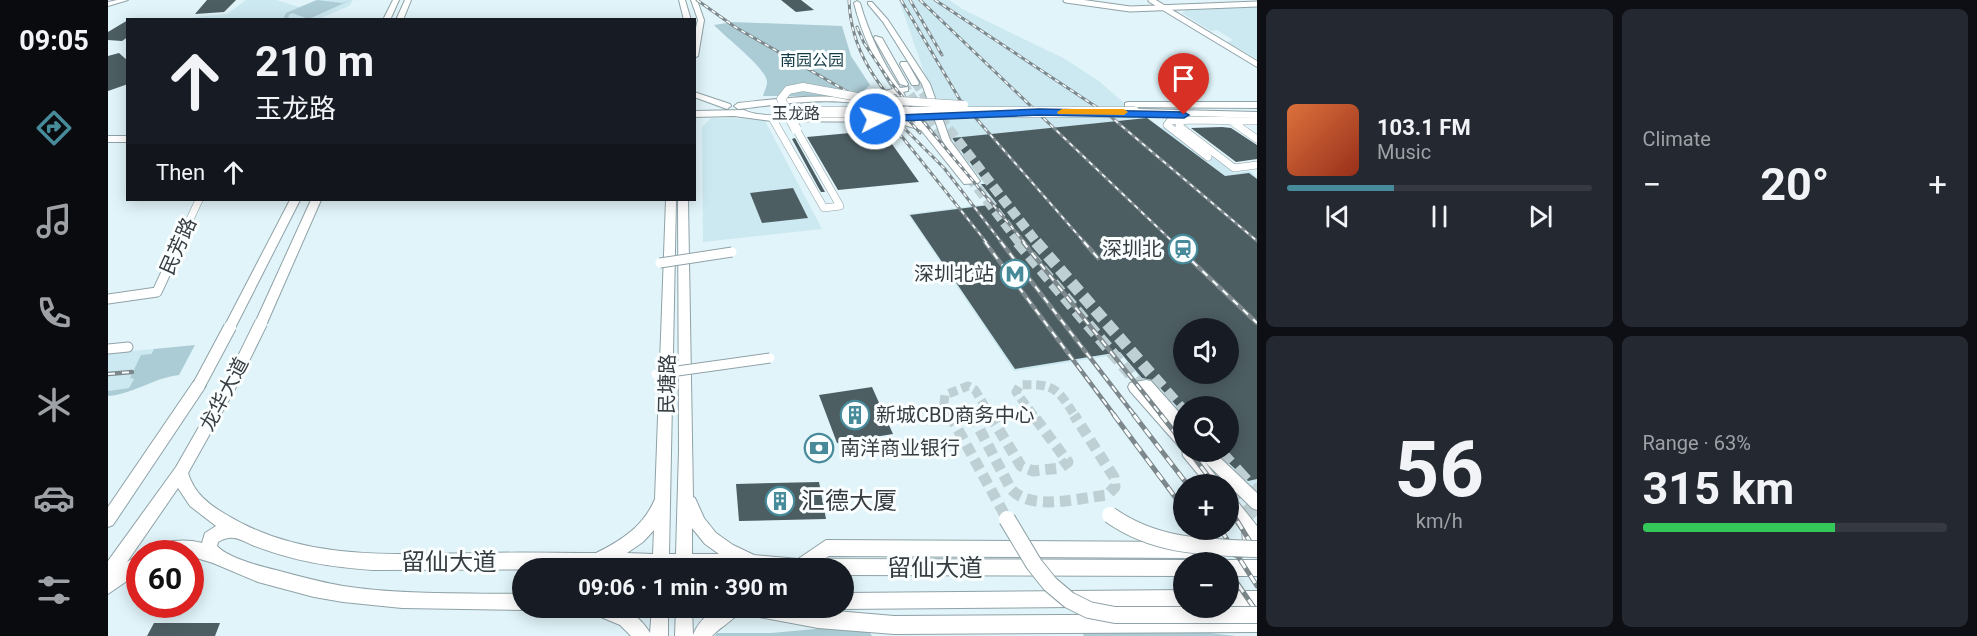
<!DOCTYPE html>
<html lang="en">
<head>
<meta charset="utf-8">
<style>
	body { margin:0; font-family:Roboto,"Noto Sans SC",sans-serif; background:#242831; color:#f1f3f6; height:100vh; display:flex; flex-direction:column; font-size:22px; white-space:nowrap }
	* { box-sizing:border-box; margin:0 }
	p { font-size:20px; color:#9ea1a6 }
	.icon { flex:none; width:33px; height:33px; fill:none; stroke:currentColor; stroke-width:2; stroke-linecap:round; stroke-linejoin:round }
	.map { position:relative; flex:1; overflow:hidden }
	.sheet { display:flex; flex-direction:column; gap:9px; padding:9px; background:#0d0f14; width:720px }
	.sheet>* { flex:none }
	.hud { position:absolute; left:18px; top:18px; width:570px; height:183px; border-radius:0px; box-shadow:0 3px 15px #0003; background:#171b24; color:#f1f3f6; overflow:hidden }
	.fabs { position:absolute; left:1065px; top:318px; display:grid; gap:12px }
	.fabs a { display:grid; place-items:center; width:66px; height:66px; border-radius:50%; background:#171b24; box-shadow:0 3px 15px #0003; font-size:30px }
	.speed { position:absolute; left:18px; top:540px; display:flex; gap:12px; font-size:30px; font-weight:700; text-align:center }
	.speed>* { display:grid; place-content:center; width:78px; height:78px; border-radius:50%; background:#171b24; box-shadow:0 3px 15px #0003; line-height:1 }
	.speed .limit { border:9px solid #d22; background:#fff; color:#111 }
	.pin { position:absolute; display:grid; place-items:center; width:51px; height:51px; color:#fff; margin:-62px -26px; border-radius:50% 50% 50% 0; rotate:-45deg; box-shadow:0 0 6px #0007 }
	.pin .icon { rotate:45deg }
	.me { position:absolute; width:66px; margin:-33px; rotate:85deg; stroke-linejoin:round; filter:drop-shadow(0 0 4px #0008) }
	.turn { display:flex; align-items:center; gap:21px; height:126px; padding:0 30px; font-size:27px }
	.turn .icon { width:78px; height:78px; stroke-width:2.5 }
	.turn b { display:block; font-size:42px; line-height:51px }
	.then { display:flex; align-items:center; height:57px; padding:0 30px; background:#0003; gap:12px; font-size:22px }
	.big { font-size:45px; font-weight:700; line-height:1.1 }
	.sheet .tile { flex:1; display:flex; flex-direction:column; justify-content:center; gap:9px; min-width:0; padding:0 21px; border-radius:9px; background:#242831 }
	.sheet .dial { align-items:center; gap:0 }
	.dial b { font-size:78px; line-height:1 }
	.song { display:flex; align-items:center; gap:18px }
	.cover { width:72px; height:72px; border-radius:9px; background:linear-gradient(135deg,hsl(20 70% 55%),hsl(10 70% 35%)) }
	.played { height:6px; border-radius:3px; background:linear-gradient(90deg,#478a9a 35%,#363941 35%) }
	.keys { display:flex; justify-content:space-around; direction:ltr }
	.heat { display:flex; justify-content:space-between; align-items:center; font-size:33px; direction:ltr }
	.charge { height:9px; border-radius:4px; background:linear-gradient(90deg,#34c759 63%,#363941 0) }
	.sheet .tiles { flex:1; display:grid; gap:9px; grid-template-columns:repeat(2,1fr) }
	.trip { position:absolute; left:404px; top:558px; width:342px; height:60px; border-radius:30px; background:#171b24; box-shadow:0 3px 15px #0003; font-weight:700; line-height:60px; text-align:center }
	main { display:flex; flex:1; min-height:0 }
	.menu { display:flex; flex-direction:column; width:108px; justify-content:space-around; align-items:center; background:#090b0e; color:#9ea1a6 }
	.menu .icon { width:42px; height:42px }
	.menu .on { color:#478a9a }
	.menu b { font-size:27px; color:#f1f3f6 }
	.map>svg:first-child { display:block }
</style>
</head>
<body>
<main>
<nav class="menu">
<b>09:05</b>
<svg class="icon on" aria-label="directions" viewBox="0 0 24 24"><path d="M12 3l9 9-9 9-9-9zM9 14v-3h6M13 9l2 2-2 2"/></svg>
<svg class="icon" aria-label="music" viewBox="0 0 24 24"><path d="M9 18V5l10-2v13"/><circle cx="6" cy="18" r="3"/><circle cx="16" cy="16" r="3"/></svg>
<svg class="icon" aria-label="phone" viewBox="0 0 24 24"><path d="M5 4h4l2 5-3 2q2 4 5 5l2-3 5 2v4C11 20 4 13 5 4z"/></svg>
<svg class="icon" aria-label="climate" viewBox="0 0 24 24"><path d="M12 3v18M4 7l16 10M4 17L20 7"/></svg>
<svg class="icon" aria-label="car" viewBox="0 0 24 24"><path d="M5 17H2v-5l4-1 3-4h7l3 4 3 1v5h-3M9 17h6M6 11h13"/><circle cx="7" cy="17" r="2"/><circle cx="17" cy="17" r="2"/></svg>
<svg class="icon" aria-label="filters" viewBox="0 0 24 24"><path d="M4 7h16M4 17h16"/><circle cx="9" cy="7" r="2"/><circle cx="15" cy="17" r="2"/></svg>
</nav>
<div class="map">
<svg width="1149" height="636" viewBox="0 0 1149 636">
	<rect width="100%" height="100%" fill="#e0f4f9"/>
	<path fill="#cce8f0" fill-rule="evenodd" d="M138 0H168L191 7 209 0H245L241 6 211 19 84 20 87 17 119 14Z
		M791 0H841L854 9 957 59 992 82 1032 117 1038 116 1053 128 1063 127 1126 173 1142 171 1149 177V491L1129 483 1103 452H1120V406H1076L1075 419 1044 381 1036 383 1013 354 906 371 800 214 887 203 872 184 876 183 839 138 833 109 816 72ZM1076 328H1120V374H1076Z
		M1149 6V59L1119 42 1125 40 1109 30 1103 31 1074 13 1080 9Z
		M603 118 656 119 714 229 595 242 594 127Z
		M46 349 22 378 26 379 21 388 0 391V353Z"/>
	<path fill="#acccd5" d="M209 0 234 3 243 0 201 19H194L198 18 184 13 180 16 182 19H175L178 13Z
		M625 22 734 26 743 56 762 85 750 96H655C656 92 659 86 659 83 661 70 617 37 606 25Z
		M87 345 71 375C45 378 26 394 0 396V391L21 388 26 379 22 378 33 355 43 354 46 349Z
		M730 627 761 631 764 636H607L609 633H663Z
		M974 632 1102 633 1128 636H976Z"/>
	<path fill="#4d5e63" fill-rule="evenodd" d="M99 0H128L116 12 87 14Z
		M673 0H693L706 10 688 12Z
		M20 20V37L14 41 0 40V32Z
		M11 53 20 61V84L0 91V56Z
		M1039 118 1117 176 1141 173 1149 179V479L1140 481 1109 452H1120V406H1076V414L1045 380 1034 378 1012 352 907 369 802 215 889 204 873 184H878L844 138ZM1076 328H1120V374H1076Z
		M1114 127 1123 128 1149 145V159L1128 162 1083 128Z
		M767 130H774L811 182 730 190 699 137 753 132 761 138Z
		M687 138 717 192H713L710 187 684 139Z
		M685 188 700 218 654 223 642 193Z
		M764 387 785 434 729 443 711 395Z
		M711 482 718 519 631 521 628 484Z
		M46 623H112L107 636H39Z"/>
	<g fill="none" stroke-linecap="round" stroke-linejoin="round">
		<path stroke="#bed0d4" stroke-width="9" stroke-dasharray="9 4.5" stroke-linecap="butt" d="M861 406 864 416
			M843 416 836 403 837 395 860 386 867 390 883 416
			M926 416 908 392 912 385C946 383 950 389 967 416"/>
		<path stroke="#bed0d4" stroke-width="11" stroke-dasharray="11 6" stroke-linecap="butt" d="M842 415 899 519
			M864 415 903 489C923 512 971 498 999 495L1007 487 1006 477 966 415
			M882 415 913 466 925 471 952 468 960 462 925 415"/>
		<path stroke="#bed0d4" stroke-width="8" stroke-dasharray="8 4" stroke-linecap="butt" d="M807 83 824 107
			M796 84 811 107"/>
		<path stroke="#bed0d4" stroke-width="10" stroke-dasharray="10 4.5" stroke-linecap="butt" d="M810 106 852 165 912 243
			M823 106 929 243"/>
		<path stroke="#bed0d4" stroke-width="12" stroke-dasharray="12 6" stroke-linecap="butt" d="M910 242 1039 394
			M928 242 1076 412"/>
		<path stroke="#bed0d4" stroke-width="16" stroke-dasharray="16 8" stroke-linecap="butt" d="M1089 452 1117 484
			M1110 452 1149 495
			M1120 488 1149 521"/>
		<g stroke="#8fa2a7" stroke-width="7">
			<path id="minor-far2" d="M958 0 1022 9 1149 4
				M1043 0 1149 64"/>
		</g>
		<g stroke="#8fa2a7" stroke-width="8">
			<path id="minor-far1" d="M664 118 716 208 732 206 688 129
				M1077 120 1062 121 1059 125 1100 157
				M1123 121 1149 139
				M1149 121 1081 120 1074 121 1071 126 1126 168 1149 165
				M71 243 91 200"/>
		</g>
		<g stroke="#8fa2a7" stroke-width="11">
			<path id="minor" d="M0 299 49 292 72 242
				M0 349 20 347"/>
		</g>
		<g stroke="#8fa2a7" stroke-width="2">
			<path id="major" d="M9 0H20L0 6V2Z
				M285 0H291L282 20H275Z
				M297 0H303L295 20H288Z
				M571 0H577L583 20H576Z
				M583 0H589L596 20 590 56 586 58V35L590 20Z
				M749 1 752 3C761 34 774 61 792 88L800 87V91L795 92 797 96 854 170 834 140 814 84 775 22 760 4V2H764L780 20 822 84 842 140 872 181 870 183 856 184 813 130 786 122 664 121 626 116 586 117V111L636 110C654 120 737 116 762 116L768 114V109C735 94 667 105 630 109L626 106 630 103C670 99 713 93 752 99L753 97 785 89C767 62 754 35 746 3ZM788 94 808 123 786 116H775V106L760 101Z
				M767 36 774 38 800 84 799 86 792 84 766 38Z
				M793 62H799L811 83 810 85H804L792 64Z
				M586 92 622 104 623 106 619 109 586 97Z
				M1020 102H1149V108L1017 107V103Z
				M1031 109 1149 112V118L1028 114V110Z
				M0 136H20V142H0Z
				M182 200H192L126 330H118L116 327Z
				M203 200H213L159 323 153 328 149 326 147 323Z
				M558 200H568L561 554H568L571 450 570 200H580L585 497 587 498 596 518 608 533 625 545 646 555 690 559 718 540 1081 542 1087 544 1089 550 1087 556 1081 558 721 556 716 559 1076 560 1082 562H1076V576L735 575V568L265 570C221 567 185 561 144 545 131 539 124 534 110 542L109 546C120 558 151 566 168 570 190 576 212 582 235 586 294 595 354 593 414 594V608H420L414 610 294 608 235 602 206 597 150 582 105 563 82 556V554H38L40 548C59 541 74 538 94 543L97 533 108 526 82 506 70 488 19 562 32 554V572L0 594V561L68 467 120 376 125 375 130 376 132 380 80 473C86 493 101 505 119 515 196 562 287 554 373 553 411 552 449 553 488 553 513 541 536 526 547 499ZM584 528 597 544 611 554H584ZM546 530 545 554 519 553 535 542Z
				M91 380 96 381 98 385 96 389 5 525 0 527V507L86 381Z
				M1038 380 1043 381 1076 418V452H1088L1091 455 1090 452H1106L1149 493V510L1144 508 1097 462 1114 484H1098L1075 456 1074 450 1022 391 1020 387 1022 383Z
				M1120 494 1125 496 1149 526V548L1146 553 1131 558 1125 556 1123 550 1125 544 1135 541 1134 531 1120 513Z
				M1120 560H1149V576H1120V562H1114Z
				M1076 590V606L735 609 730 608H735V593Z
				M1120 591H1149V607H1120Z
				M484 608C507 605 529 610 542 633L544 608H560V636H523L512 625 486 614Z
				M568 608H584L585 635C594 613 611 606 633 608 628 620 613 626 604 636H567Z
				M638 608H693L786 616 1149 614V632L786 634 710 628 646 616 640 614Z"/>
		</g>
		<use href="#minor-far2" stroke="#fff" stroke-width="5"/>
		<use href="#minor-far1" stroke="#fff" stroke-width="7"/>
		<use href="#minor" stroke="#fff" stroke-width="9"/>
		<use href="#major" fill="#fff" fill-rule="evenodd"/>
		<g stroke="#7c888c" stroke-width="3">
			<path id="rail-far2" d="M589 0 627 27 747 96 795 138 879 243
				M741 0C743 58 776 91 812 133
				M793 0 852 100 977 243
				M802 0 834 55
				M812 0 1066 243
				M827 0 1002 116 1149 241
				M749 27 756 43 783 83 917 243
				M795 127 836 168 894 243"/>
		</g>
		<g stroke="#7c888c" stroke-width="4.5">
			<path id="rail-far1" d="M877 242 1007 416
				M893 242 1027 416
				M915 242 1054 416
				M976 242 990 258
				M1064 242 1149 323
				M0 374 24 372"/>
		</g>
		<g stroke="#7c888c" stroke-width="5">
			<path id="rail" d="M1006 415 1076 509
				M1026 415 1079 484
				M1053 415 1076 444
				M1082 452 1106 484
				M1120 506 1149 553
				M1091 530 1115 562
				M1113 530 1149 586
				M1120 570 1149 612"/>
		</g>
		<use href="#rail-far2" stroke="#fafeff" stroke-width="1.5" stroke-dasharray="4.5" stroke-linecap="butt"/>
		<use href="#rail-far1" stroke="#fafeff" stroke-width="2" stroke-dasharray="7" stroke-linecap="butt"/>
		<use href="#rail" stroke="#fafeff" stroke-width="3" stroke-dasharray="9" stroke-linecap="butt"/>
		<g stroke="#8fa2a7" stroke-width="11" stroke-linecap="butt">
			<path id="minor-bridge" d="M552 263 624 252
				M548 374 662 358"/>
		</g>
		<g stroke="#8fa2a7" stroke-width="9" stroke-linecap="butt">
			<path id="major-bridge-far3" d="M677 107 673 99 680 90 695 87 761 99 856 105"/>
		</g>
		<g stroke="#8fa2a7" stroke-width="11" stroke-linecap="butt">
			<path id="major-bridge-far2" d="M676 106 688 129
				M691 112H1027
				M760 131 759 126 767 119 780 117"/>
		</g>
		<g stroke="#8fa2a7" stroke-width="14" stroke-linecap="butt">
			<path id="major-bridge-far1" d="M125 380 153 323
				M91 385 122 327"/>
		</g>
		<g stroke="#8fa2a7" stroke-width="18" stroke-linecap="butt">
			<path id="major-bridge" d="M1002 515C1047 547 1096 547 1149 549
				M899 519 926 564 942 584 961 600 981 610 1007 615H1149"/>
		</g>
		<use href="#minor-bridge" stroke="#fff" stroke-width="9"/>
		<use href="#major-bridge-far3" stroke="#fff" stroke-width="8"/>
		<use href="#major-bridge-far2" stroke="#fff" stroke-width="10"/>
		<use href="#major-bridge-far1" stroke="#fff" stroke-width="12"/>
		<use href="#major-bridge" stroke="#fff" stroke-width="16"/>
	</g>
	<path fill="#1a73e8" stroke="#114b97" stroke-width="1.5" d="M931 109 1076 112 1081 115 1076 118 931 115 767 122 762 119 767 116Z"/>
	<path fill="#f59e0b" d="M954 109H1016L1020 112 1016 115 950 114 949 112Z"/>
	<defs>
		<g id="station-ring" transform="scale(1.5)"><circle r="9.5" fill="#fafeff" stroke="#478a9a" stroke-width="1.5"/><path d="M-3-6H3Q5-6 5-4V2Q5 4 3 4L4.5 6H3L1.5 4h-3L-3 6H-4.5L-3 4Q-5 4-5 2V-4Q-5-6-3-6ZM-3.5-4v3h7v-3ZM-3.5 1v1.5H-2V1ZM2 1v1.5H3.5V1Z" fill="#478a9a"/></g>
		<g id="metro-ring" transform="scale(1.5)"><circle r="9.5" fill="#fafeff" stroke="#478a9a" stroke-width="1.5"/><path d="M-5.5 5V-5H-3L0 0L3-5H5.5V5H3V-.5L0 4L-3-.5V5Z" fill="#478a9a"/></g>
		<g id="building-ring" transform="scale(1.5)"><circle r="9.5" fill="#fafeff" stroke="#478a9a" stroke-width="1.5"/><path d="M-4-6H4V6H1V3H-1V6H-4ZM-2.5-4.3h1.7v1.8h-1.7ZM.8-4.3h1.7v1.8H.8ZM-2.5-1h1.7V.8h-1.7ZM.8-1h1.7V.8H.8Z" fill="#478a9a"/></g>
		<g id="bank-ring" transform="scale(1.5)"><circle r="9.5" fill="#fafeff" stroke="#478a9a" stroke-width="1.5"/><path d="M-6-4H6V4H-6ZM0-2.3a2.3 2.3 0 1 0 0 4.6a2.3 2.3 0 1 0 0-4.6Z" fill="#478a9a"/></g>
	</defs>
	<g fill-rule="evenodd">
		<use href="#station-ring" x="1075" y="249"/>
		<use href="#metro-ring" x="907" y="274"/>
		<use href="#building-ring" x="747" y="415"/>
		<use href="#bank-ring" x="711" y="448"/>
		<use href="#building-ring" x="672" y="501"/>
	</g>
	<g text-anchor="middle" stroke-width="6" stroke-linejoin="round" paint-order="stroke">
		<g font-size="16" fill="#143a43" stroke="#fafeff">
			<text x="704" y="66">南园公园</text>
		</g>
		<g font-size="16" fill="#373e41" stroke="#fafeff">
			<text x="688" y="119">玉龙路</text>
		</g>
		<g font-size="20" fill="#373e41" stroke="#fafeff">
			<text transform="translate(70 246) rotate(-66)" y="7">民芳路</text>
			<text transform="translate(559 384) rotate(-89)" y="7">民塘路</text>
			<text transform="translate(116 394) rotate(-62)" y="7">龙华大道</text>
		</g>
		<g font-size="20" fill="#373e41" stroke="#fafeff" text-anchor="end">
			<text x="1054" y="256">深圳北</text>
			<text x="886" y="281">深圳北站</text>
			<text x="768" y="422" text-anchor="start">新城CBD商务中心</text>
			<text x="732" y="455" text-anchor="start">南洋商业银行</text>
		</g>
		<g font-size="24" fill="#373e41" stroke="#fafeff" text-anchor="start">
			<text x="693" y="509">汇德大厦</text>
		</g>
		<g font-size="24" fill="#373e41" stroke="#fafeff">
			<text x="341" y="570">留仙大道</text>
			<text x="827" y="576">留仙大道</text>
		</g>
	</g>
</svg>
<div class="fabs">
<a><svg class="icon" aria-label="sound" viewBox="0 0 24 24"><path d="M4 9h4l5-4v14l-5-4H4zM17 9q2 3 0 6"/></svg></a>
<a><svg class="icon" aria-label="search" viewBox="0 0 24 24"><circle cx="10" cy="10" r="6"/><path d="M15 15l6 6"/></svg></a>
<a>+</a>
<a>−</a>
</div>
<div class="speed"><div class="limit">60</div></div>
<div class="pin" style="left:1076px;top:115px;background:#d93025"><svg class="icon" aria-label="arrive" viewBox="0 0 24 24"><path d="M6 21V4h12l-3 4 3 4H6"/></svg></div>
<svg class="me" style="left:767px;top:119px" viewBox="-20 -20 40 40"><circle r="17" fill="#1a73e8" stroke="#fff" stroke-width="3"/><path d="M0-11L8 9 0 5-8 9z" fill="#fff"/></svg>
<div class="trip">09:06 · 1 min · 390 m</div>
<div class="hud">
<div class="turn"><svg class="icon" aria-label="ahead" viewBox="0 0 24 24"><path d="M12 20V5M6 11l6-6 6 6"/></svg><div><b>210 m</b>玉龙路</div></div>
<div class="then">Then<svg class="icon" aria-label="ahead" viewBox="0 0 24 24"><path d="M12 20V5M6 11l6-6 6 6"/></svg></div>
</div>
</div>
<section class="sheet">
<div class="tiles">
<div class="tile">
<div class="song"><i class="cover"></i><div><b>103.1 FM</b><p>Music</p></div></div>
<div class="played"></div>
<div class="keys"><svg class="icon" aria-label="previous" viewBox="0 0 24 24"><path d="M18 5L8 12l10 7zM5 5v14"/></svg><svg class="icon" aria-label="pause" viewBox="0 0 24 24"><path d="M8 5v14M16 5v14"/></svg><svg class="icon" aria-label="next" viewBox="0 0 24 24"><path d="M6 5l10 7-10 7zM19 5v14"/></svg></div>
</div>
<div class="tile"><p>Climate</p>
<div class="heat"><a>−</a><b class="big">20°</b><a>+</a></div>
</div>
<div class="tile dial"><b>56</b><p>km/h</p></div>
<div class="tile"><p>Range · 63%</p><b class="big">315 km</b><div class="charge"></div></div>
</div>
</section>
</main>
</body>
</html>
